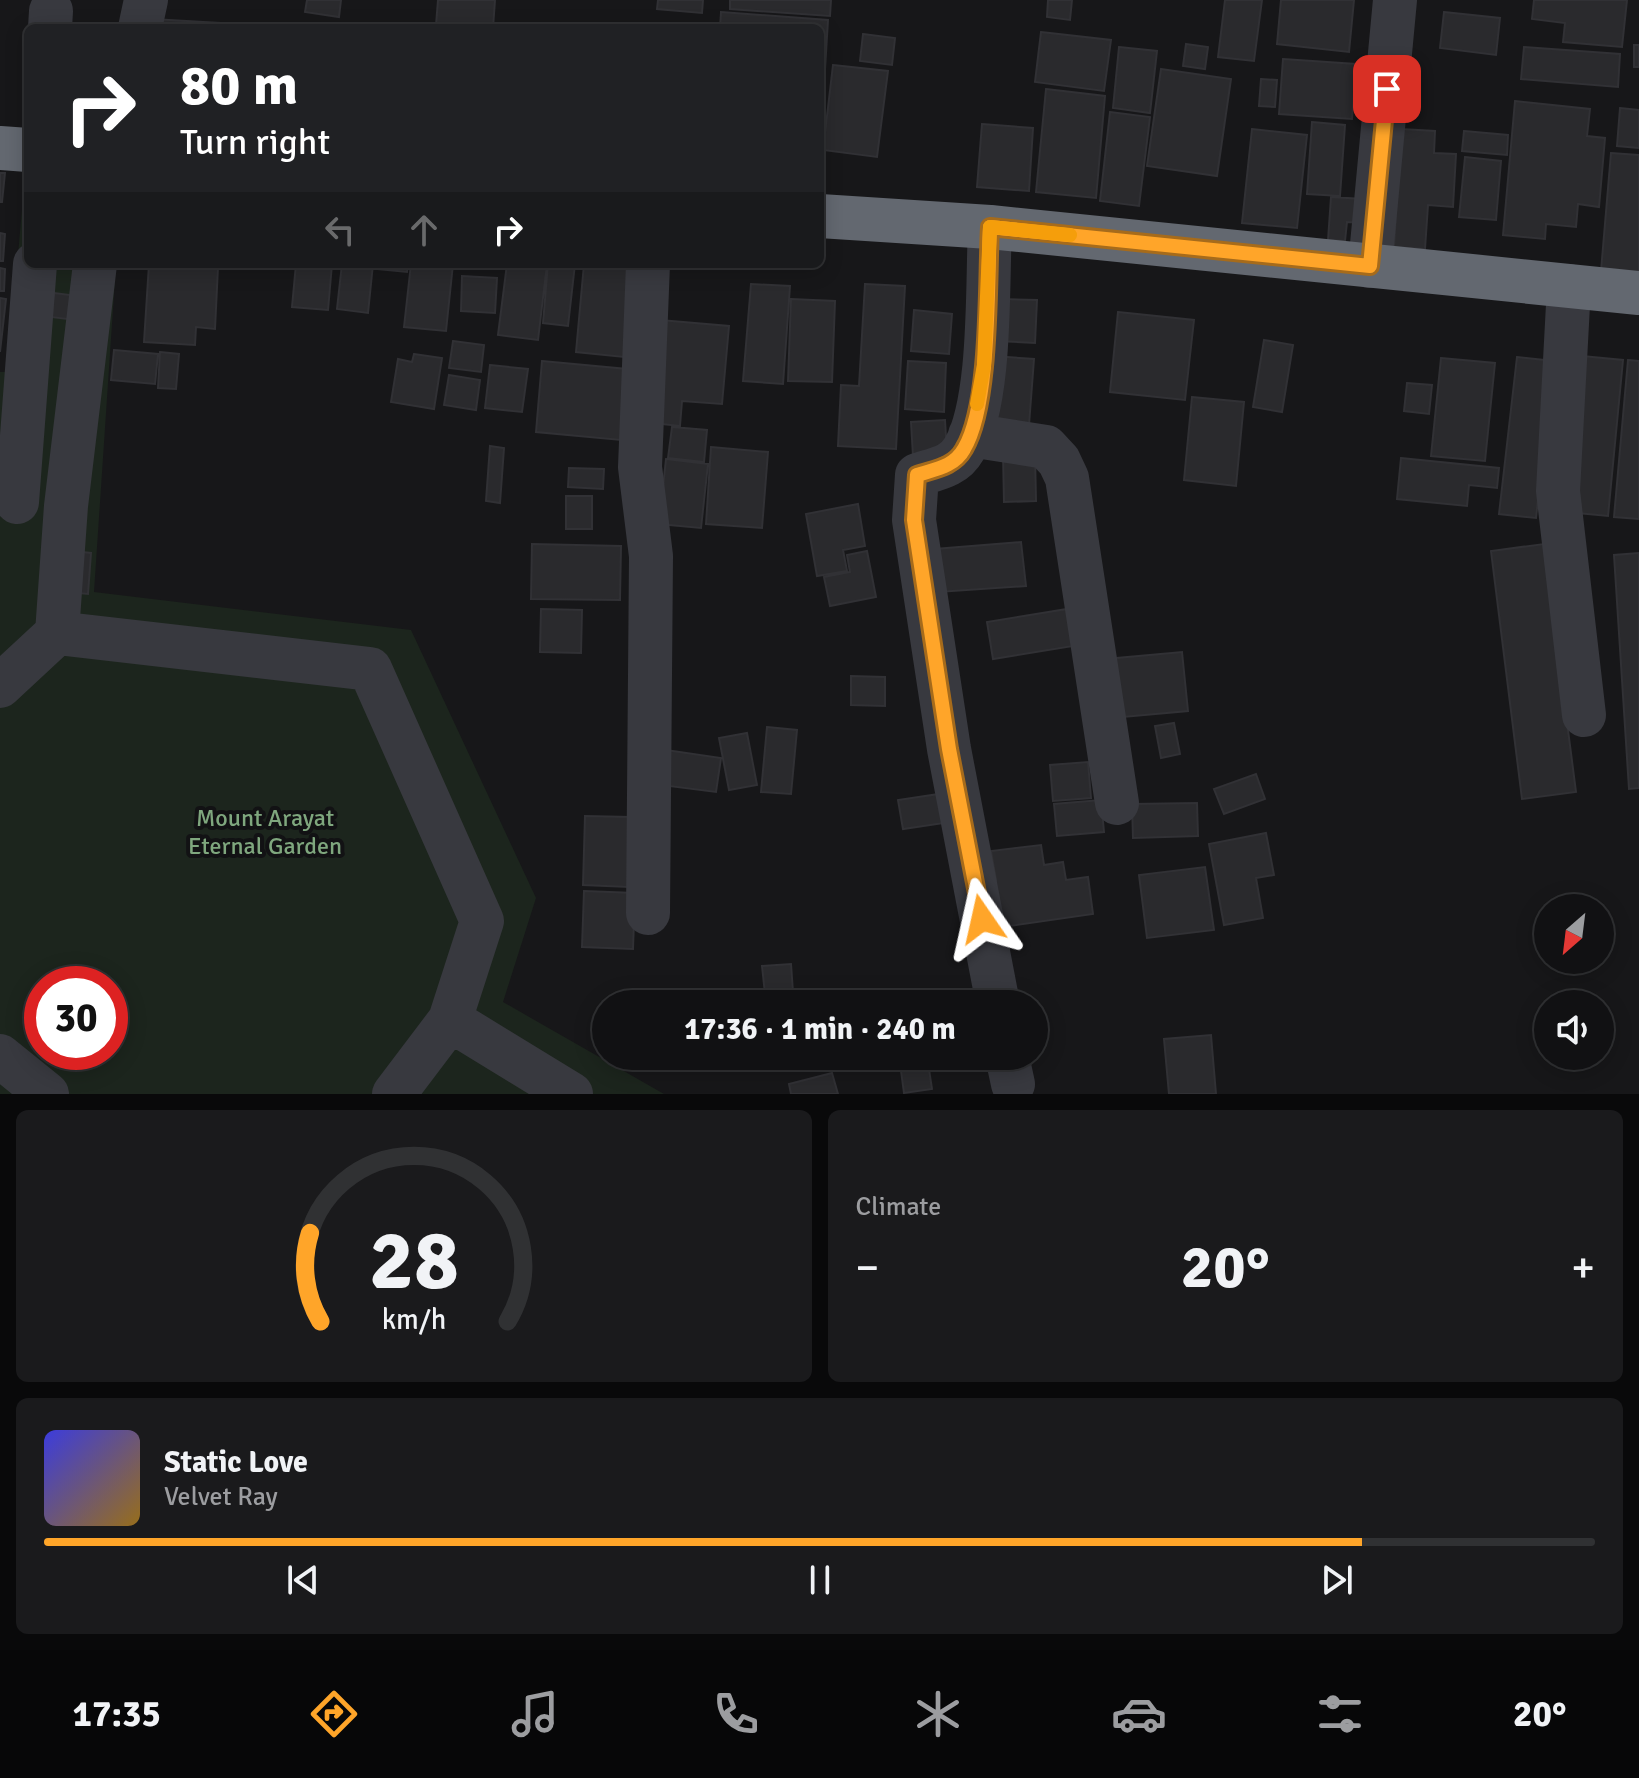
<!DOCTYPE html>
<html lang="en">
<head>
<meta charset="utf-8">
<style>
	body { margin:0; font-family:Signika,sans-serif; background:#1a1a1c; color:#f1f3f6; height:100vh; display:flex; flex-direction:column; font-size:30px; white-space:nowrap }
	* { box-sizing:border-box; margin:0 }
	p { font-size:26px; color:#9c9da0 }
	.icon { flex:none; width:44px; height:44px; fill:none; stroke:currentColor; stroke-width:2; stroke-linecap:round; stroke-linejoin:round }
	.map { position:relative; height:1094px; overflow:hidden }
	.sheet { display:flex; flex-direction:column; gap:16px; padding:16px; background:#09090a; flex:1 }
	.sheet>* { flex:none }
	.hud { position:absolute; left:24px; top:24px; width:800px; height:244px; border-radius:12px; box-shadow:0 4px 20px #0003,0 0 0 2px #303133; background:#202124; color:#fff; overflow:hidden }
	.needle { width:52px; rotate:208deg }
	.fabs { position:absolute; left:1534px; top:894px; display:grid; gap:16px }
	.fabs a { display:grid; place-items:center; width:80px; height:80px; border-radius:50%; background:#111113; box-shadow:0 4px 20px #0003,0 0 0 2px #303133; font-size:40px }
	.speed { position:absolute; left:24px; top:966px; display:flex; gap:16px; font-size:40px; font-weight:700; text-align:center }
	.speed>* { display:grid; place-content:center; width:104px; height:104px; border-radius:50%; background:#111113; box-shadow:0 4px 20px #0003,0 0 0 2px #303133; line-height:1 }
	.speed .limit { border:12px solid #d22; background:#fff; color:#111 }
	.pin { position:absolute; display:grid; place-items:center; width:68px; height:68px; color:#fff; margin:-34px; border-radius:16px; box-shadow:0 4px 12px #0006 }
	.me { position:absolute; width:88px; margin:-44px; rotate:349deg; stroke-linejoin:round; filter:drop-shadow(0 0 6px #0008) }
	.turn { display:flex; align-items:center; gap:28px; height:168px; padding:0 24px; font-size:36px }
	.turn .icon { width:104px; height:104px; stroke-width:2.5 }
	.turn b { display:block; font-size:56px; line-height:68px }
	.lanes { display:flex; align-items:center; height:76px; padding:0 24px; background:#0003; justify-content:center; gap:40px; direction:ltr }
	.lanes .off { opacity:.35 }
	.big { font-size:60px; font-weight:700; line-height:1.1 }
	.sheet .card { flex:1; display:flex; flex-direction:column; justify-content:center; gap:12px; min-width:0; padding:0 28px; border-radius:12px; background:#1a1a1c }
	.sheet .dial { align-items:center; gap:0 }
	.dial svg { height:208px; overflow:visible; fill:none; stroke:#303133; stroke-width:7; stroke-linecap:round; text-anchor:middle }
	.dial text { fill:#f1f3f6; stroke:none }
	.song { display:flex; align-items:center; gap:24px }
	.cover { width:96px; height:96px; border-radius:12px; background:linear-gradient(135deg,hsl(240 70% 55%),hsl(40 70% 35%)) }
	.played { height:8px; border-radius:4px; background:linear-gradient(90deg,#ffa529 85%,#303133 85%) }
	.keys { display:flex; justify-content:space-around; direction:ltr }
	.heat { display:flex; justify-content:space-between; align-items:center; font-size:44px; direction:ltr }
	.sheet .tiles { flex:1; display:grid; gap:16px; grid-template-columns:1fr 1fr }
	.card:last-child { grid-column:span 2 }
	.trip { position:absolute; left:592px; top:990px; width:456px; height:80px; border-radius:40px; background:#111113; box-shadow:0 4px 20px #0003,0 0 0 2px #303133; font-weight:700; line-height:80px; text-align:center }
	.tabs { display:flex; height:128px; justify-content:space-around; align-items:center; background:#070708; color:#9c9da0 }
	.tabs .icon { width:56px; height:56px }
	.tabs .on { color:#ffa529 }
	.tabs b { font-size:36px; color:#f1f3f6 }
	.map>svg:first-child { display:block }
</style>
</head>
<body>
<div class="map">
<svg width="1639" height="1094" viewBox="0 0 1639 1094">
	<rect width="100%" height="100%" fill="#171719"/>
	<path fill="#1c251d" fill-rule="evenodd" d="M23 197 28 198V264H116L94 592 411 630 536 898 503 1002 664 1094H0V372H8ZM42 984H110V1052H42Z"/>
	<path fill="#2a2a2d" stroke="#313135" stroke-width="2" d="M307 0H341L339 17 305 12Z
		M438 0H495L493 28 436 25Z
		M658 0H703L702 13 657 9Z
		M730 0H831L830 16 730 9Z
		M1048 0H1072L1070 20 1047 17Z
		M1225 0H1262L1254 61 1218 57Z
		M1281 0H1354L1349 52 1277 44Z
		M1534 0H1627L1622 47 1563 42 1565 23 1532 19Z
		M721 12 828 20 824 86H820V28H720Z
		M1444 12 1500 18 1496 55 1440 48Z
		M152 19 293 27V28H152Z
		M618 24 674 28H618Z
		M1041 32 1111 40 1104 91 1035 82Z
		M863 34 895 38 892 65 860 61Z
		M1186 44 1208 47 1205 69 1183 66Z
		M1634 45H1639V67H1634Z
		M1119 47 1157 51 1150 113 1113 108Z
		M1524 47 1620 54 1618 87 1521 79Z
		M1283 59 1356 64 1352 119 1279 114Z
		M833 65 888 71 877 157 823 150Z
		M1161 69 1231 79 1217 176 1147 166Z
		M1261 79 1277 80 1275 107 1259 106Z
		M1046 89 1105 96 1096 198 1036 192Z
		M1515 101 1590 109 1587 136 1605 138 1599 207 1578 204 1576 227 1546 224 1545 239 1503 235Z
		M1620 108 1639 110V148L1617 146Z
		M1110 112 1150 117 1139 206 1100 201Z
		M1312 122 1345 125 1340 196 1307 194Z
		M982 124 1033 128 1029 191 977 187Z
		M1252 129 1307 135 1297 228 1242 223Z
		M1401 129 1435 131 1434 153 1456 154 1453 207 1428 205 1425 249 1394 247Z
		M1464 131 1508 135 1507 155 1462 151Z
		M1611 153 1639 155V274L1601 271Z
		M1465 157 1501 161 1496 220 1459 217Z
		M0 173H5L2 202H0Z
		M1331 197 1363 199 1362 223 1347 222 1345 241 1328 240Z
		M0 233 5 234 3 261H0Z
		M149 264 218 267 215 329 196 327 195 345 144 342Z
		M296 264H332L328 310 292 307Z
		M342 264H373L368 313 337 309Z
		M378 264H408L407 272 378 269Z
		M411 264H453L446 331 404 327Z
		M507 264H547L538 340 498 335Z
		M548 264H575L568 326 543 323Z
		M584 264 632 269 624 357 576 352Z
		M0 268 5 269 4 291H0Z
		M462 276 497 278 495 313 461 311Z
		M751 284 790 286 783 384 743 381Z
		M865 284 905 286 896 449 838 446 841 385 859 386Z
		M54 293 78 296 75 320 51 317Z
		M0 298 6 299 0 352Z
		M791 299 835 301 832 382 788 381Z
		M1000 299 1037 300 1035 343 998 341Z
		M914 310 952 314 949 354 911 351Z
		M1118 312 1194 320 1185 400 1110 392Z
		M660 320 729 326 722 404 682 401 680 426 643 422Z
		M1264 340 1293 345 1282 412 1253 407Z
		M453 341 484 345 481 372 449 368Z
		M114 350 158 354 155 384 111 380Z
		M160 352 179 354 176 389 158 388Z
		M414 354 442 358 434 409 391 402 398 359 412 362Z
		M993 356 1034 359 1029 425 988 422Z
		M1582 356 1623 360 1608 516 1567 512Z
		M1517 357 1553 361 1536 518 1499 514Z
		M1441 358 1495 363 1485 461 1431 456Z
		M1628 360 1639 361V519L1614 517Z
		M542 361 627 369 621 440 536 432Z
		M908 361 946 363 944 412 905 409Z
		M490 365 528 369 522 412 485 408Z
		M449 375 480 380 476 410 444 405Z
		M1407 383 1432 385 1429 414 1404 411Z
		M1192 397 1244 402 1236 486 1184 480Z
		M945 420 947 454 913 456 911 422Z
		M672 427 707 430 704 462 668 458Z
		M490 446 504 448 500 503 486 501Z
		M711 447 768 452 762 528 706 524Z
		M1035 453 1036 501 1004 502 1003 454Z
		M1401 458 1499 468 1497 488 1469 485 1467 506 1397 499Z
		M666 459 708 464 701 528 659 524Z
		M569 468 604 469 603 489 568 487Z
		M566 496H592V529H566Z
		M858 504 865 546 843 550 847 571 817 576 806 514Z
		M1021 542 1026 586 938 592 935 549Z
		M532 544 621 546 620 600 531 599Z
		M1544 544 1576 792 1522 799 1491 551Z
		M72 551 91 553 88 594 69 592Z
		M867 551 876 597 830 606 824 577 850 572 847 555Z
		M1639 553V788L1629 789 1614 555Z
		M541 609 582 610 581 653 540 652Z
		M1067 609 1073 646 993 659 987 622Z
		M1182 652 1188 711 1112 718 1106 659Z
		M851 676 885 677V706L851 705Z
		M1174 723 1180 754 1161 758 1155 726Z
		M767 727 797 730 791 794 761 792Z
		M747 733 757 785 729 790 719 738Z
		M666 750 721 758 716 792 661 785Z
		M1088 762 1091 798 1053 801 1050 765Z
		M1256 774 1265 799 1224 814 1214 789Z
		M939 794 944 823 903 829 898 800Z
		M1101 800 1104 832 1057 836 1054 804Z
		M1197 803 1198 836 1133 838 1132 804Z
		M585 816 631 817 629 887 583 885Z
		M1266 833 1274 875 1256 878 1263 918 1224 925 1209 844Z
		M1041 845 1044 865 1063 862 1066 880 1088 877 1093 914 989 929 996 880 991 851Z
		M1205 867 1214 930 1147 938 1139 875Z
		M584 891 635 893 633 949 582 947Z
		M791 964 793 992 765 994 762 966Z
		M1211 1035 1216 1094H1169L1164 1039Z
		M899 1056H927L932 1089 904 1093Z
		M832 1073 838 1094H791L789 1084Z"/>
	<g fill="none" stroke-linecap="round" stroke-linejoin="round">
		<path stroke="#38393f" stroke-width="44" d="M50 28 51 11
			M140 28 146 0
			M990 227C987 284 992 400 964 449 954 467 935 469 917 475L914 520 949 749 998 1004
			M1370 266 1395 0
			M1569 286 1558 491 1584 715
			M970 435 1046 447 1059 461 1067 478 1117 803
			M17 502 35 264
			M57 633 370 669 482 921 450 1020 394 1094
			M0 686 57 633 66 506 95 264
			M648 913 651 556 640 467 648 264
			M450 1020 571 1094
			M0 1056 47 1094
			M1007 1056 1013 1084"/>
		<path stroke="#636870" stroke-width="44" d="M0 148 28 150
			M820 216 990 227 1639 293"/>
	</g>
	<g fill="none" stroke-linecap="round" stroke-linejoin="round">
		<g stroke="#a66b1b" stroke-width="20">
			<path id="route" d="M982 919 949 749 914 520 917 475C935 469 954 467 964 449 991 404 987 281 990 227L1370 266 1387 89"/>
		</g>
		<use href="#route" stroke="#ffa529" stroke-width="14"/>
		<path stroke="#f59e0b" stroke-width="14" d="M977 404 984 365 990 227 1070 235"/>
	</g>
	<g text-anchor="middle" stroke-width="8" stroke-linejoin="round" paint-order="stroke">
		<g font-size="24" fill="#7fa77e" stroke="#121214">
			<text x="265" y="826">Mount Arayat<tspan x="265" dy="28">Eternal Garden</tspan></text>
		</g>
	</g>
</svg>
<div class="fabs">
<a><svg class="needle" viewBox="-14 -14 28 28"><path d="M0-13l5 13h-10z" fill="#e53935"/><path d="M0 13l5-13h-10z" fill="#9c9da0"/></svg></a>
<a><svg class="icon" aria-label="sound" viewBox="0 0 24 24"><path d="M4 9h4l5-4v14l-5-4H4zM17 9q2 3 0 6"/></svg></a>
</div>
<div class="speed"><div class="limit">30</div></div>
<div class="pin" style="left:1387px;top:89px;background:#d93025"><svg class="icon" aria-label="arrive" viewBox="0 0 24 24"><path d="M6 21V4h12l-3 4 3 4H6"/></svg></div>
<svg class="me" style="left:982px;top:919px" viewBox="-20 -20 40 40"><path d="M0-17L14 15 0 8-14 15z" fill="#ffa529" stroke="#fff" stroke-width="4"/></svg>
<div class="trip">17:36 · 1 min · 240 m</div>
<div class="hud">
<div class="turn"><svg class="icon" aria-label="right" viewBox="0 0 24 24"><path d="M7 20v-9h11M14 6l5 5-5 5"/></svg><div><b>80 m</b>Turn right</div></div>
<div class="lanes"><svg class="icon off" aria-label="left" viewBox="0 0 24 24"><path d="M17 20v-9H6M10 6l-5 5 5 5"/></svg><svg class="icon off" aria-label="ahead" viewBox="0 0 24 24"><path d="M12 20V5M6 11l6-6 6 6"/></svg><svg class="icon" aria-label="right" viewBox="0 0 24 24"><path d="M7 20v-9h11M14 6l5 5-5 5"/></svg></div>
</div>
</div>
<section class="sheet">
<div class="tiles">
<div class="card dial"><svg viewBox="0 0 100 80">
<path d="M14 69A42 42 0 1 1 86 69"/>
<path d="M14 69A42 42 0 0 1 10 35" stroke="#ffa529"/>
<text x="50" y="56" font-size="32" font-weight="700">28</text>
<text x="50" y="72" font-size="11">km/h</text>
</svg></div>
<div class="card"><p>Climate</p>
<div class="heat"><a>−</a><b class="big">20°</b><a>+</a></div>
</div>
<div class="card">
<div class="song"><i class="cover"></i><div><b>Static Love</b><p>Velvet Ray</p></div></div>
<div class="played"></div>
<div class="keys"><svg class="icon" aria-label="previous" viewBox="0 0 24 24"><path d="M18 5L8 12l10 7zM5 5v14"/></svg><svg class="icon" aria-label="pause" viewBox="0 0 24 24"><path d="M8 5v14M16 5v14"/></svg><svg class="icon" aria-label="next" viewBox="0 0 24 24"><path d="M6 5l10 7-10 7zM19 5v14"/></svg></div>
</div>
</div>
</section>
<nav class="tabs">
<b>17:35</b>
<svg class="icon on" aria-label="directions" viewBox="0 0 24 24"><path d="M12 3l9 9-9 9-9-9zM9 14v-3h6M13 9l2 2-2 2"/></svg>
<svg class="icon" aria-label="music" viewBox="0 0 24 24"><path d="M9 18V5l10-2v13"/><circle cx="6" cy="18" r="3"/><circle cx="16" cy="16" r="3"/></svg>
<svg class="icon" aria-label="phone" viewBox="0 0 24 24"><path d="M5 4h4l2 5-3 2q2 4 5 5l2-3 5 2v4C11 20 4 13 5 4z"/></svg>
<svg class="icon" aria-label="climate" viewBox="0 0 24 24"><path d="M12 3v18M4 7l16 10M4 17L20 7"/></svg>
<svg class="icon" aria-label="car" viewBox="0 0 24 24"><path d="M5 17H2v-5l4-1 3-4h7l3 4 3 1v5h-3M9 17h6M6 11h13"/><circle cx="7" cy="17" r="2"/><circle cx="17" cy="17" r="2"/></svg>
<svg class="icon" aria-label="filters" viewBox="0 0 24 24"><path d="M4 7h16M4 17h16"/><circle cx="9" cy="7" r="2"/><circle cx="15" cy="17" r="2"/></svg>
<b>20°</b>
</nav>
</body>
</html>
